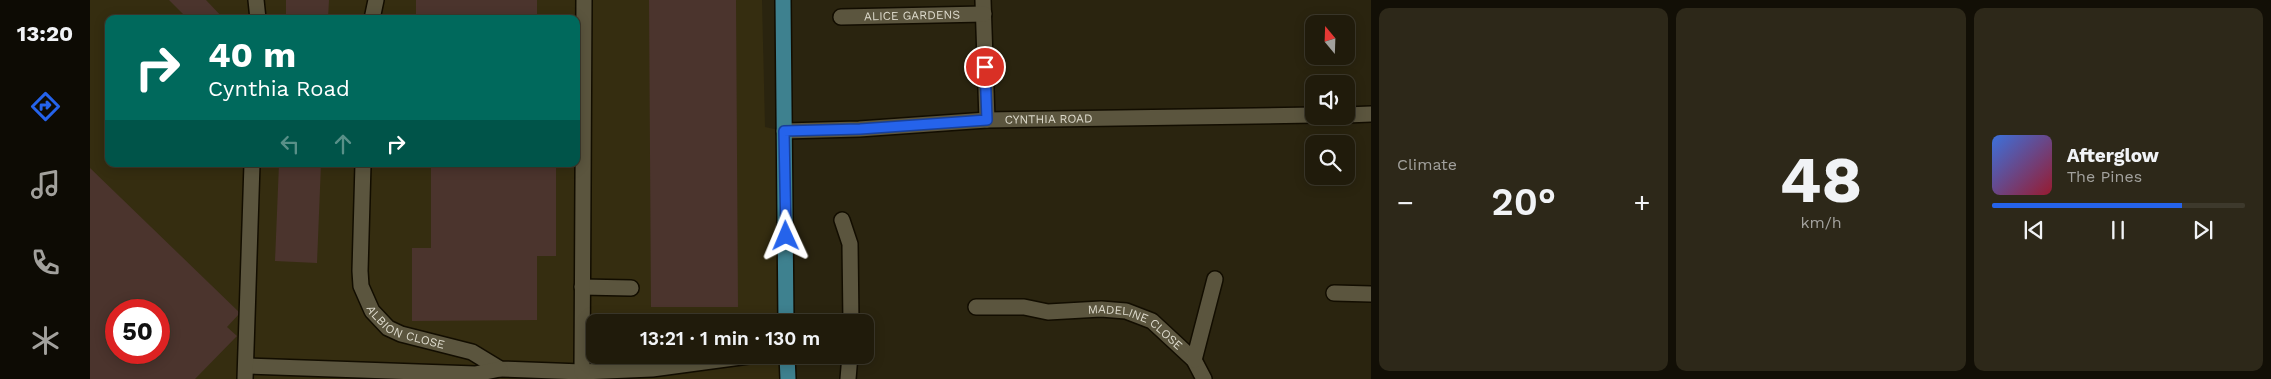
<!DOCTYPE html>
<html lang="en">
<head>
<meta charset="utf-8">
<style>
	body { margin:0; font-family:"Work Sans",sans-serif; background:#2d2819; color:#f1f3f6; height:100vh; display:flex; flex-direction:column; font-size:19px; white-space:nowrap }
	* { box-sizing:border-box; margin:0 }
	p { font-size:16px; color:#a2a19d }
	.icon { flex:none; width:28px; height:28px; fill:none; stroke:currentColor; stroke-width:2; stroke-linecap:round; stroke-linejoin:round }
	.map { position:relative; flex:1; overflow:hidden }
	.side { display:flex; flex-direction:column; gap:8px; padding:8px; background:#120f06; width:900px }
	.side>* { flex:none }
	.banner { position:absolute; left:15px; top:15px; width:475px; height:152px; border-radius:10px; box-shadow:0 2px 12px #0003,0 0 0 1px #3d392c; background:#00695c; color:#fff; overflow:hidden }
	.needle { width:32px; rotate:341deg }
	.fabs { position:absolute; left:1215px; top:15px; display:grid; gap:10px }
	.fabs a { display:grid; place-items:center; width:50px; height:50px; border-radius:10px; background:#201b0b; box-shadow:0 2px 12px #0003,0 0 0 1px #3d392c; font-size:25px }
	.speed { position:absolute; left:15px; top:299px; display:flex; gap:10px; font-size:25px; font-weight:700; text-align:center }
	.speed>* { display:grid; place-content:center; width:65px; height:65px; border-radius:50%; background:#201b0b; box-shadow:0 2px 12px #0003,0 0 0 1px #3d392c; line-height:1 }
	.speed .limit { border:8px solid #d22; background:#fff; color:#111 }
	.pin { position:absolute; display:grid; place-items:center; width:42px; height:42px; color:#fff; margin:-21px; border:2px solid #fff; border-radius:50%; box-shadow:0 1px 5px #0007 }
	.me { position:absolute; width:55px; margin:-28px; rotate:359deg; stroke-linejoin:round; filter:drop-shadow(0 0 4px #0008) }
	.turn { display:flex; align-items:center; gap:18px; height:105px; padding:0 20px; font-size:22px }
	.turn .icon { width:65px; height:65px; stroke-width:2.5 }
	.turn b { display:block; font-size:35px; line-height:42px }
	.lanes { display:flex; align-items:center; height:48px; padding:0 20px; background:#0003; justify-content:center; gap:25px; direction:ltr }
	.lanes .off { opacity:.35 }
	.big { font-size:38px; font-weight:600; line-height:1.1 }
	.side .tile { flex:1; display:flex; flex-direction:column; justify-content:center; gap:8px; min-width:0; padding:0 18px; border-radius:10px; background:#2d2819 }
	.side .dial { align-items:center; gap:0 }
	.dial b { font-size:65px; line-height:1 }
	.song { display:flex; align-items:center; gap:15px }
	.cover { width:60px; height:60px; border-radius:8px; background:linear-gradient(135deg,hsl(220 70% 55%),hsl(350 70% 35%)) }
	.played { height:5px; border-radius:2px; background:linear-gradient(90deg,#2563eb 75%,#3d392c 75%) }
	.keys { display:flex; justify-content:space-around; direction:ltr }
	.heat { display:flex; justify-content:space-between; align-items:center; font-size:28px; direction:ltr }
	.side .tiles { flex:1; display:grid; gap:8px; grid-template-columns:repeat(3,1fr) }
	.trip { position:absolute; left:496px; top:314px; width:288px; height:50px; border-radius:10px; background:#201b0b; box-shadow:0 2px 12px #0003,0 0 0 1px #3d392c; font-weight:600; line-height:50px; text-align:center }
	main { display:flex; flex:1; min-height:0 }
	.menu { display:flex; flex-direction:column; width:90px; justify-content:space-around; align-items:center; background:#0d0b04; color:#a2a19d }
	.menu .icon { width:35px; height:35px }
	.menu .current { color:#2563eb }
	.menu b { font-size:22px; color:#f1f3f6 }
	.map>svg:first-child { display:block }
</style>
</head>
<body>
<main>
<nav class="menu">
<b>13:20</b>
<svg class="icon current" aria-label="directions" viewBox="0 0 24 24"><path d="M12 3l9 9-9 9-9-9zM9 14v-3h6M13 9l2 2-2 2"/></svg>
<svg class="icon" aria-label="music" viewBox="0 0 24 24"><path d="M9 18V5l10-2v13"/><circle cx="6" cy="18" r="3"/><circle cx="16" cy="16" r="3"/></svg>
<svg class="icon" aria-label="phone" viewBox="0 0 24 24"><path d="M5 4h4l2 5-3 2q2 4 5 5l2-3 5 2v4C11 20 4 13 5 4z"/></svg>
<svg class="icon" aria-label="climate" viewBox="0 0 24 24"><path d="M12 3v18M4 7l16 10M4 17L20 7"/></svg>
</nav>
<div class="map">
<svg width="1281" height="379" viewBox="0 0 1281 379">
	<rect width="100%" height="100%" fill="#2a240f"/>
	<path fill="#352d10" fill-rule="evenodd" d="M0 0H672L675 127 694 131 696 322H505V355H697L698 379H0ZM19 19H486V164H19ZM26 310H69V352H26Z"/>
	<path fill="#4b342d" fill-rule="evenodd" d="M79 0H116L134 19H98Z
		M196 0H239L238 19H196Z
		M326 0H447V19H326Z
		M559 0H646L648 307H561Z
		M189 164H231L227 263 185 261Z
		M341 164H466V256H447V320L322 321V248H341Z
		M0 168 150 313 137 327 147 336 105 379H0ZM26 310H69V352H26Z"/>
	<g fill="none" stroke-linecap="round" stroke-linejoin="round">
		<g stroke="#120d00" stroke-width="18">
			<g id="minor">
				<path d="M166 0 168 19"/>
				<path d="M893 0 897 120"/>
				<path id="s1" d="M751 17 894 14"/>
				<path d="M282 19 286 0"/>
				<path d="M1256 115 1281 114"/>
				<path id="s2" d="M694 131 769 129 897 120 1224 115"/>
				<path id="s3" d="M273 164 270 271 271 286 282 311 298 328 311 334 382 352 410 369 492 372 562 369 666 355"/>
				<path d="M752 220 760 244 761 322"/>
				<path d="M492 287 541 288"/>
				<path d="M1244 293 1281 294"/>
				<path id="s4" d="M886 307H934L958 312 1011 309 1036 311 1062 321 1104 360 1114 379"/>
				<path d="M1104 360 1125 279"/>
				<path d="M156 366 385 374 410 369"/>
				<path d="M492 372 494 0"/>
				<path d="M155 379 162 164"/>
				<path d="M758 379 760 355"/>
			</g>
		</g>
		<g stroke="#120d00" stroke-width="18">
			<path id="major" d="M693 0 696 322
				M697 355 698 379"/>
		</g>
		<use href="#minor" stroke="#5b553e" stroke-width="15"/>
		<use href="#major" stroke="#3e818f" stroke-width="15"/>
	</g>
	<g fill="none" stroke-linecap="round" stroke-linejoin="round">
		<g stroke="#184099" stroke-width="12">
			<path id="route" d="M696 236 694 131 770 129 897 120 895 67"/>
		</g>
		<use href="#route" stroke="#2563eb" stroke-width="9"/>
	</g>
	<g text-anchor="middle" stroke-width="5" stroke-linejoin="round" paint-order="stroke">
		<g font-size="12" fill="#dddacc" stroke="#100d05">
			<text dy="4" stroke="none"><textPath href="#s1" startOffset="71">ALICE GARDENS</textPath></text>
			<text dy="4" stroke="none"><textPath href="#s2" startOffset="265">CYNTHIA ROAD</textPath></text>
			<text dy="4" stroke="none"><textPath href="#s3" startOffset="188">ALBION CLOSE</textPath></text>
			<text dy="4" stroke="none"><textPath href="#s4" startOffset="165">MADELINE CLOSE</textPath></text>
		</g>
	</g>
</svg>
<div class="fabs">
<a><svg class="needle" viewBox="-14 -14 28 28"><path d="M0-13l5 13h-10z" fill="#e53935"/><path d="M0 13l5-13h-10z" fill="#a2a19d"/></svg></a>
<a><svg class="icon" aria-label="sound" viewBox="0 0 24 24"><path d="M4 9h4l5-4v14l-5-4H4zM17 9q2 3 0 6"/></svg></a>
<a><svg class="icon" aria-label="search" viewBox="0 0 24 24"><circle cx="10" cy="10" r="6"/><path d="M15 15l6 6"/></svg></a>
</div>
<div class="speed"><div class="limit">50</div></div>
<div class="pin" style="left:895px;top:67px;background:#d93025"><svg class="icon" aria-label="arrive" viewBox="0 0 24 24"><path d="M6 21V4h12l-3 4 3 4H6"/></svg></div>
<svg class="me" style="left:696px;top:236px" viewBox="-20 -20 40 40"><path d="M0-17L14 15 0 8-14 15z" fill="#2563eb" stroke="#fff" stroke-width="4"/></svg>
<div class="trip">13:21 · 1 min · 130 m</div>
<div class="banner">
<div class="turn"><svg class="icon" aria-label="right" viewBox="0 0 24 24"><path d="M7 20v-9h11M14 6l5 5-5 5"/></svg><div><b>40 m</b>Cynthia Road</div></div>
<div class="lanes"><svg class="icon off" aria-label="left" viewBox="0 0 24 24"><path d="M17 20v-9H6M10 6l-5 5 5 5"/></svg><svg class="icon off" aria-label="ahead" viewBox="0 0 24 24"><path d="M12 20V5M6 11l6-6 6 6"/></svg><svg class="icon" aria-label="right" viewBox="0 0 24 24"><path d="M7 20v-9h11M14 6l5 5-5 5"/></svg></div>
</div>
</div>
<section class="side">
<div class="tiles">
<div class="tile"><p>Climate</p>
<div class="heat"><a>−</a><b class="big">20°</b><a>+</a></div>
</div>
<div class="tile dial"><b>48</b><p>km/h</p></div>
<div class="tile">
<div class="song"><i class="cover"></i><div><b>Afterglow</b><p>The Pines</p></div></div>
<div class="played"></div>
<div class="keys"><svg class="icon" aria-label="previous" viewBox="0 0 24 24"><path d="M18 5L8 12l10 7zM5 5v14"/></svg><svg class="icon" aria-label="pause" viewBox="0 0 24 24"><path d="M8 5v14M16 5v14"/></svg><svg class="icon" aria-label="next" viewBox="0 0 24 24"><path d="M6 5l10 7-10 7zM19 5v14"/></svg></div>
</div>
</div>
</section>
</main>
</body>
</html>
